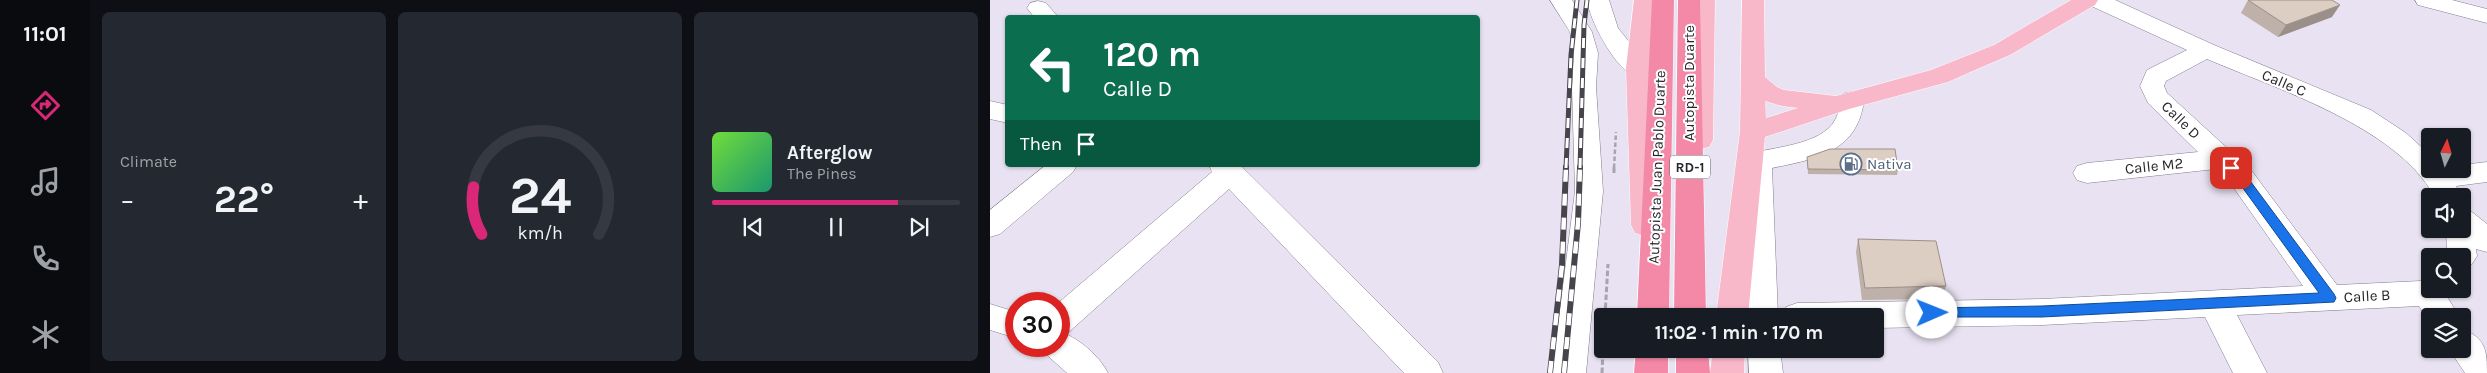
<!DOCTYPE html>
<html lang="en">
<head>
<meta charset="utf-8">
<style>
	body { margin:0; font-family:Karla,sans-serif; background:#242831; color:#f1f3f6; height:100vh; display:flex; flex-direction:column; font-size:19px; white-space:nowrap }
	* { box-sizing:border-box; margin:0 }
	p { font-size:16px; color:#9ea1a6 }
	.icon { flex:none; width:28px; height:28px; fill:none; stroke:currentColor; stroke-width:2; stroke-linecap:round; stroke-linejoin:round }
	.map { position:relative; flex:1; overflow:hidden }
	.drawer { display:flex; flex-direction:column; gap:12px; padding:12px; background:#0d0f14; width:900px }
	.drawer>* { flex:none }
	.guide { position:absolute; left:15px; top:15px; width:475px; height:152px; border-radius:5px; box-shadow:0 1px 4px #0004; background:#0b6e4f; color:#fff; overflow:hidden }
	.needle { width:32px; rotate:5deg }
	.tools { position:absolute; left:1431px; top:128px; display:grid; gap:10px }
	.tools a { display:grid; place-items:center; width:50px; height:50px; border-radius:5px; background:#171b24; box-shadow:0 1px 4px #0004; font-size:25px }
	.speed { position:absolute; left:15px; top:292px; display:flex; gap:10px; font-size:25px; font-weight:700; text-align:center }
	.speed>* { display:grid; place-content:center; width:65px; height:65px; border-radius:50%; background:#171b24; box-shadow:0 1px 4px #0004; line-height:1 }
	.speed .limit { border:8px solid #d22; background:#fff; color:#111 }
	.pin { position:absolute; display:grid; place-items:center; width:42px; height:42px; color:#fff; margin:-21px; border-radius:10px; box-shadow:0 2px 8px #0006 }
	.me { position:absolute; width:55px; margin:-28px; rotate:89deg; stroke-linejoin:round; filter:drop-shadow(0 0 4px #0008) }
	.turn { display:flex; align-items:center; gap:18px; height:105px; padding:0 15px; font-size:22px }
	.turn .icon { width:65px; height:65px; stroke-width:2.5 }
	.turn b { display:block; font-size:35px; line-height:42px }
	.then { display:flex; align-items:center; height:48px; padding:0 15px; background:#0003; gap:10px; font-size:19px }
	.big { font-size:38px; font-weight:700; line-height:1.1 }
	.drawer .widget { flex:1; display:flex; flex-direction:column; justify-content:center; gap:8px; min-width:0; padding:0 18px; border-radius:8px; background:#242831 }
	.drawer .dial { align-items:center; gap:0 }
	.dial svg { height:130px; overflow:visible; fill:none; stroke:#363941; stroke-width:7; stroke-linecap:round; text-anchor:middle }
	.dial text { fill:#f1f3f6; stroke:none }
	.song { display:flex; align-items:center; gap:15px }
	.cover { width:60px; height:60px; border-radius:8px; background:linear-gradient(135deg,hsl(100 70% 55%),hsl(160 70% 35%)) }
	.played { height:5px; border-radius:2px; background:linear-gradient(90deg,#db2777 75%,#363941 75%) }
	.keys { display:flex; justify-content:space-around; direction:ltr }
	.heat { display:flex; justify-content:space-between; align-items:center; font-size:28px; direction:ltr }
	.drawer .tiles { flex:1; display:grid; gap:12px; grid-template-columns:repeat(3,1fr) }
	.trip { position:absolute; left:604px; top:308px; width:290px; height:50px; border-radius:5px; background:#171b24; box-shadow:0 1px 4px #0004; font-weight:700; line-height:50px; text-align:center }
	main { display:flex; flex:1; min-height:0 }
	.tab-bar { display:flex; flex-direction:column; width:90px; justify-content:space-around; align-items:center; background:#090b0e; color:#9ea1a6 }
	.tab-bar .icon { width:35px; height:35px }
	.tab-bar .selected { color:#db2777 }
	.tab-bar b { font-size:22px; color:#f1f3f6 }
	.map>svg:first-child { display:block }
</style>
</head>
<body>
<main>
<nav class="tab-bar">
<b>11:01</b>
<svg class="icon selected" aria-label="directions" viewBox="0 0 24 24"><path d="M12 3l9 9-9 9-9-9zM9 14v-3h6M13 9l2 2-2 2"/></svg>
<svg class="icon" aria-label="music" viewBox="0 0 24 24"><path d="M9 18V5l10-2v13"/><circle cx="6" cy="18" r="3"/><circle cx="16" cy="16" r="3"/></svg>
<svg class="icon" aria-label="phone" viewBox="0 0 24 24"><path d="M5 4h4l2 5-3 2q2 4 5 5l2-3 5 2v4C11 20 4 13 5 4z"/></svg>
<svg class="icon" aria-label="climate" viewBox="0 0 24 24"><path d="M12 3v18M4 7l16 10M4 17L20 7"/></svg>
</nav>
<section class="drawer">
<div class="tiles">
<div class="widget"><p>Climate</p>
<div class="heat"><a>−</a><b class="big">22°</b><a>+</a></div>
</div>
<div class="widget dial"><svg viewBox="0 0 100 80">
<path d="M14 69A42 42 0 1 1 86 69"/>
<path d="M14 69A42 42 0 0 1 9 40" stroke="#db2777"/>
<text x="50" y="56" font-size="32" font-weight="700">24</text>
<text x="50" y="72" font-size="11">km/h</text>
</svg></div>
<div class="widget">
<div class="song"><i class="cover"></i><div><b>Afterglow</b><p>The Pines</p></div></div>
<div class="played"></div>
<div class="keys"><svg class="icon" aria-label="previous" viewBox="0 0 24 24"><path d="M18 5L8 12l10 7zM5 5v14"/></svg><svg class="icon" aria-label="pause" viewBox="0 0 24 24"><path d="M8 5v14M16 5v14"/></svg><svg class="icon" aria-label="next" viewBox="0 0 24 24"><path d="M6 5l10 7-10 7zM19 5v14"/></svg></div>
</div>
</div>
</section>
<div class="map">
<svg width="1497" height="373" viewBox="0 0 1497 373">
	<rect width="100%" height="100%" fill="#e8e2f2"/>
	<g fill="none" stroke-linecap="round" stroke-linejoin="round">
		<g stroke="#827d8b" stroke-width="1">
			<path id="minor" d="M560 0H582L602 32 608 53 606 87 613 191 596 373H562L585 191 582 87 584 53 580 32Z
				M597 0H619L628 28 660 68 656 73C651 75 646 76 641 74 624 66 599 19 597 0Z
				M1096 0H1125L1224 45 1381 110 1416 133 1440 155V169H1472V165L1497 162V182L1466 186 1472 196H1444C1407 127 1287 89 1217 59L1176 81 1174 86 1177 93 1261 170 1347 285 1431 281 1440 277V289H1458L1456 295 1469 316H1440V323L1429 306 1247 315 1277 373H1243L1215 317 1052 325 885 328V316H791L796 307 807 303 1052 299 1313 286 1241 184 1226 169 1097 183 1087 180 1083 173 1087 166 1097 163 1208 152 1158 103 1150 86 1157 70 1197 50 1099 5Z
				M1425 0H1462L1497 9V23L1428 5Z
				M48 1 56 3 69 18H45L37 8 40 3Z
				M862 92 871 94 874 100C868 152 826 159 782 168L788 316H756L755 161 759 154C783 147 832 145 845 120 850 112 848 102 853 94Z
				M0 101 18 105V123L0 119Z
				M56 165H87L83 172 10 234 0 237V210Z
				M219 165H250L448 362 453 373H414L239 189 80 331 73 333C90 339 110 357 118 373H77L58 356 53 346H69V304H67L222 172Z
				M1472 209 1482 212 1497 224V252L1486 249 1487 256 1482 264 1472 268V256H1457L1456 229H1472Z
				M0 304 26 312V338L0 330Z
				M1472 329C1496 338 1497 351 1497 373H1475L1459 349H1472Z
				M758 349H790L793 373H759Z"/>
		</g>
		<g stroke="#fff" stroke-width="1">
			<path id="major" d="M644 0H666L660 68 669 225 665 233 655 236 645 233 641 225 636 68Z
				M703 0H725L723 140 719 147 710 149 701 147 697 140Z
				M752 0H774L775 77 787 87 794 90 846 96 941 70 1004 45 1081 0H1108L1105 5 1020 55 985 70 958 82 859 109 775 137 758 316H726L750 132ZM775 101 792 106 808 108 776 118Z
				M723 349H755L754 373H720Z"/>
		</g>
		<g stroke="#fff" stroke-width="1">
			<path id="highway" d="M662 0H684L679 316H647Z
				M688 0H710L716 316H684Z
				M646 349H678V373H644Z
				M686 349H718L720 373H686Z"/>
		</g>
		<path stroke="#a8a3af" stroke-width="2.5" stroke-dasharray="4.5 2.5" stroke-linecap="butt" d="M624 168 626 132"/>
		<path stroke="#a8a3af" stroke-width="3" stroke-dasharray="5.5 2.5" stroke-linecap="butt" d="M624 173V167
			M615 316 618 264
			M612 373 613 349"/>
		<use href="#minor" fill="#fff" fill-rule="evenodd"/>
		<use href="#major" fill="#f8b8ca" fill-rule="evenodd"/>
		<use href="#highway" fill="#f489a7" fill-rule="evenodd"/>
		<g stroke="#47444c" stroke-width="5">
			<path id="rail-far1" d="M576 168 581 55 587 0
				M590 168 594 25 597 0"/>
		</g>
		<g stroke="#47444c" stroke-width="6">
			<path id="rail" d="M560 373 572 265 576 167
				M574 373 588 223 590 167"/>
		</g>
		<use href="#rail-far1" stroke="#fff" stroke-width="3" stroke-dasharray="10" stroke-linecap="butt"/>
		<use href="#rail" stroke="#fff" stroke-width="4.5" stroke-dasharray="12" stroke-linecap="butt"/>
	</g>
	<path fill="#beb1a9" d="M1258 0 1342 17 1288 37 1251 13Z
		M817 157 908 170 907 175 818 174Z
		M868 239 956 286 952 299 872 300 866 252Z"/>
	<path fill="#9b9089" d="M1350 5 1342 17 1288 37 1296 25Z"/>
	<path fill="#ddcec4" stroke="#9b9089" d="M1258 0H1342L1350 5 1296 25Z
		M840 149H905L908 170 818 169 817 157Z
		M868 239 946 241 956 286 875 288Z"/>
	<path fill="#1a73e8" stroke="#114b97" d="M1241 164 1255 174 1344 294 1346 298 1344 302 1052 317H937L935 313 937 309 942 308 1052 306 1329 293 1247 180 1237 171V165Z"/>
	<defs>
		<g id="fuel-ring" transform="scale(1.125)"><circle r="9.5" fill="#fff" stroke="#5c6f8a" stroke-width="1.5"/><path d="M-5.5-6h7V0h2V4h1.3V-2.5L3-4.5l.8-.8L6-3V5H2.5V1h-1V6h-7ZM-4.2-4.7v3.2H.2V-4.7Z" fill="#5c6f8a"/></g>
	</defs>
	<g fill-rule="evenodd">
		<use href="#fuel-ring" x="861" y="164"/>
	</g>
	<g text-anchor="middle" stroke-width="4" stroke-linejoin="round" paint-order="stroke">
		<rect fill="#fff" stroke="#68666b" stroke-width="1" x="680" y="155.5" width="40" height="23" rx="4"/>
		<g font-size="14" font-weight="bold" fill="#28252b">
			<text x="700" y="172">RD-1</text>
		</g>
		<g font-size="15" fill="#28252b" stroke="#fff">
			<text transform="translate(699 83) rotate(-90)" y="5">Autopista Duarte</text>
			<text transform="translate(1294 83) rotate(23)" y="5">Calle C</text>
			<text transform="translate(1191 120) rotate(44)" y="5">Calle D</text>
			<text transform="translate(1164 166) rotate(-6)" y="5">Calle M2</text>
			<text transform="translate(667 167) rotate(-88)" y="5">Autopista Juan Pablo Duarte</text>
			<text transform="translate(1377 296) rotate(-3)" y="5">Calle B</text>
		</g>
		<g font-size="15" fill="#4e5e75" stroke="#fff" text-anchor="start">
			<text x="877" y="169">Nativa</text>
		</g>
	</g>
</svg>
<div class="tools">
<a><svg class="needle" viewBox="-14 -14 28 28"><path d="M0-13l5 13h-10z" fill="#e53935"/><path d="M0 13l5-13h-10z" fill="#9ea1a6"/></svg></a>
<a><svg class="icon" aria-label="sound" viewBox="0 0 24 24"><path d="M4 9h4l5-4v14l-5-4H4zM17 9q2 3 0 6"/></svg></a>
<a><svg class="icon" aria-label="search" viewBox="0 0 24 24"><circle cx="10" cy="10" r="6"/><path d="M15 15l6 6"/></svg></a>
<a><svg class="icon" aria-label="layers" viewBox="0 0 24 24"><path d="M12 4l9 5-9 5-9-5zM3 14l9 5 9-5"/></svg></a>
</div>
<div class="speed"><div class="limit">30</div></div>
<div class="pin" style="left:1241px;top:168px;background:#d93025"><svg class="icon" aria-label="arrive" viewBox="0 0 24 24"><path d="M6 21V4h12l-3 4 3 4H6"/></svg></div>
<svg class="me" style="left:942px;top:313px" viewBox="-20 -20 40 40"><circle r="19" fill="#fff"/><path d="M0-13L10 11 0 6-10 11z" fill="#1a73e8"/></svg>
<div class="trip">11:02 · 1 min · 170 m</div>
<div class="guide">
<div class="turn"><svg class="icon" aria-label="left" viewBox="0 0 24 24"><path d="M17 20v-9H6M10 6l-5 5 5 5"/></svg><div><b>120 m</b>Calle D</div></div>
<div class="then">Then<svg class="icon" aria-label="arrive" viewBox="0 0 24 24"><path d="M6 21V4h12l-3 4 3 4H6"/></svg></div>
</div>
</div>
</main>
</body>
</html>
